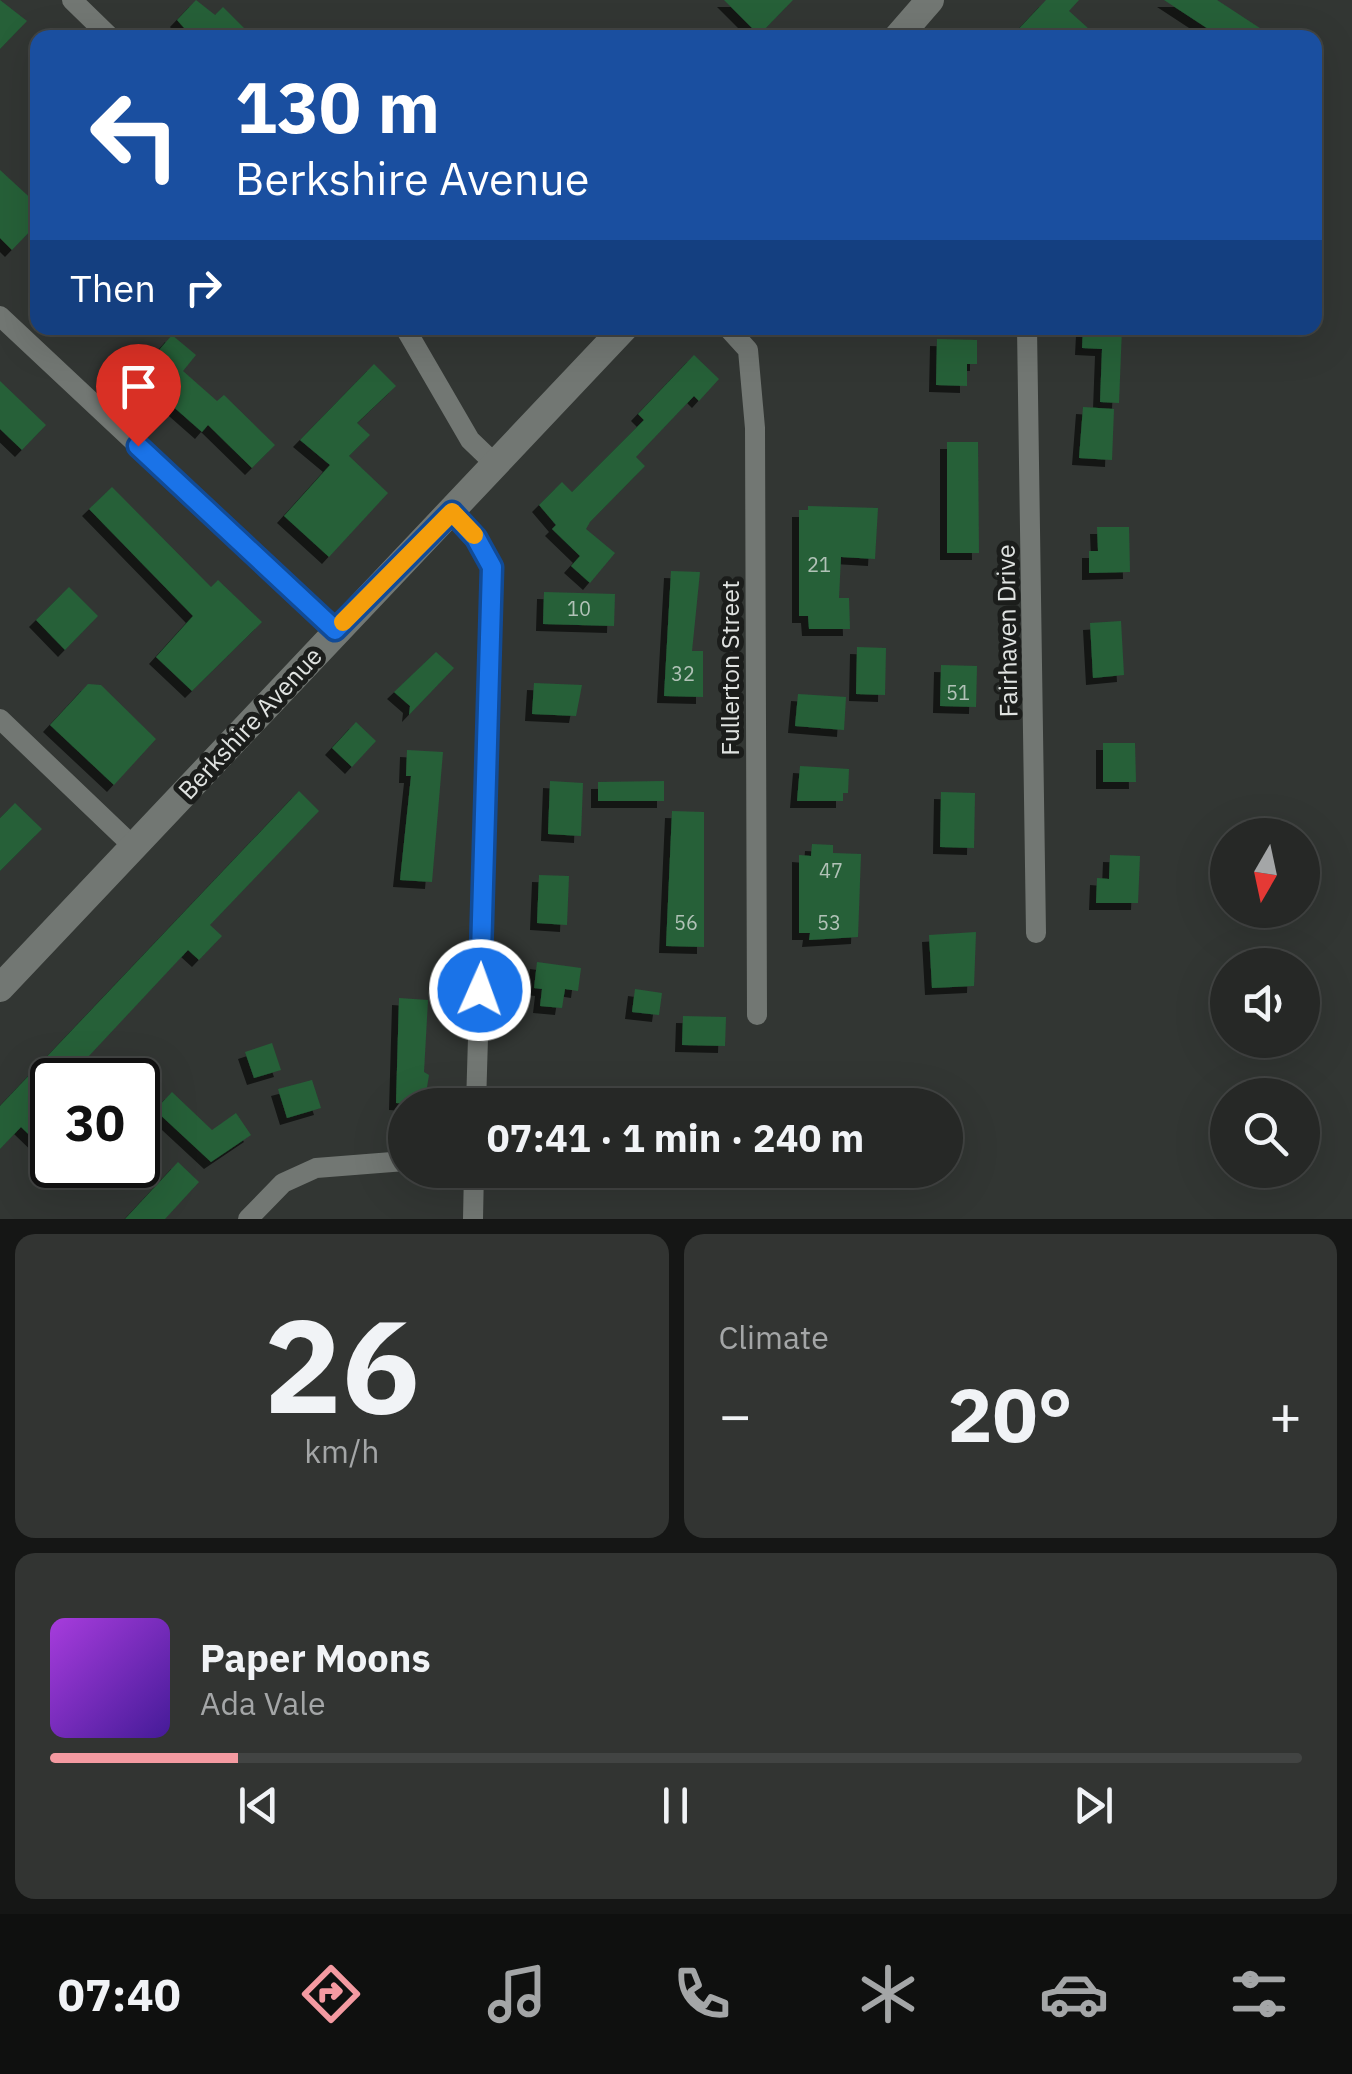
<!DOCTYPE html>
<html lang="en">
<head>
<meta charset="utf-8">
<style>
	body { margin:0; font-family:"IBM Plex Sans",sans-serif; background:#323432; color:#f1f3f6; height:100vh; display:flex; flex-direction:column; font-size:38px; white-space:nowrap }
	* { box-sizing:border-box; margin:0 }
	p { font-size:32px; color:#a4a6a7 }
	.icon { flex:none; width:55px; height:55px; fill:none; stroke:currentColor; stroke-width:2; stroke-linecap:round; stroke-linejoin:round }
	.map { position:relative; height:1219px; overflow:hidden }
	.details { display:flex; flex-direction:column; gap:15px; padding:15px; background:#151615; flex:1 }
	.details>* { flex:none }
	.guide { position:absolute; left:30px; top:30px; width:1292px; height:305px; border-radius:20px; box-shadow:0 10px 40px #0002,0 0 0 2px #424443; background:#1a4fa0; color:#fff; overflow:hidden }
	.needle { width:65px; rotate:189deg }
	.fabs { position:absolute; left:1210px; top:818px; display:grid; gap:20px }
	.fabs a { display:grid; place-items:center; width:110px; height:110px; border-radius:50%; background:#262826; box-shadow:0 10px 40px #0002,0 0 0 2px #424443; font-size:50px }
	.speed { position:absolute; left:30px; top:1058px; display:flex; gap:20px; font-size:50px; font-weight:700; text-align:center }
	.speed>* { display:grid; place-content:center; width:130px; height:130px; border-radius:50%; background:#262826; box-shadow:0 10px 40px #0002,0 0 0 2px #424443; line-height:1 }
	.speed .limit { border:5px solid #111; border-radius:15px; background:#fff; color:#111 }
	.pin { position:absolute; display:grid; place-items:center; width:85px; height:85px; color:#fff; margin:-102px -42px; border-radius:50% 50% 50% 0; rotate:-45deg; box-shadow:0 0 10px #0007 }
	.pin .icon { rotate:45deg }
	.me { position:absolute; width:110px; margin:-55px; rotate:2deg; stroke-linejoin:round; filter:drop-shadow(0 0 8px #0008) }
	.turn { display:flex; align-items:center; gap:35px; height:210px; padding:0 40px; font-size:45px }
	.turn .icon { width:130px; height:130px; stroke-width:2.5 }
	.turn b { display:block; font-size:70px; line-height:85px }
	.then { display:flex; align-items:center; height:95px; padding:0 40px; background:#0003; gap:20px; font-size:38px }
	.big { font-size:75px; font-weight:700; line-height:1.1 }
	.details .widget { flex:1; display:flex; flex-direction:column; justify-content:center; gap:15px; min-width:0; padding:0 35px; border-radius:20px; background:#323432 }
	.details .dial { align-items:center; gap:0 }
	.dial b { font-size:130px; line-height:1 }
	.song { display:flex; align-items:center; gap:30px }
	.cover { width:120px; height:120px; border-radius:15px; background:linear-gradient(135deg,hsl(280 70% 55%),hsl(260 70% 35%)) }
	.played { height:10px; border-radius:5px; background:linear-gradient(90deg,#f49aa1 15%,#424443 15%) }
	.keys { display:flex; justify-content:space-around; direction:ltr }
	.heat { display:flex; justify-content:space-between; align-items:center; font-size:55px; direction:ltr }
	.details .tiles { flex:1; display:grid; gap:15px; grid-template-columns:1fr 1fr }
	.widget:last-child { grid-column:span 2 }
	.trip { position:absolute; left:388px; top:1088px; width:575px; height:100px; border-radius:50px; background:#262826; box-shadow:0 10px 40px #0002,0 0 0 2px #424443; font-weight:700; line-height:100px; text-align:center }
	.tabs { display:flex; height:160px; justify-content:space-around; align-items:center; background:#0f100f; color:#a4a6a7 }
	.tabs .icon { width:70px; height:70px }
	.tabs .on { color:#f49aa1 }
	.tabs b { font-size:45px; color:#f1f3f6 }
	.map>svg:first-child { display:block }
</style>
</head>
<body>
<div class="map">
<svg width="1352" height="1219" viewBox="0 0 1352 1219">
	<defs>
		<filter id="shadow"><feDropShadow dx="-7" dy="7" stdDeviation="0" flood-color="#0009"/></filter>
	</defs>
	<rect width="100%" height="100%" fill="#323633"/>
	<path fill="#256038" filter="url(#shadow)" d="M0 0 27 21 0 49Z
		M196 0 215 15 223 7 254 38H193L177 20Z
		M724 0H793L759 35Z
		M1046 0H1079L1069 11 1099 38H1010Z
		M1164 0H1217L1275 38H1222Z
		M0 170 38 205V223L12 250 0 238Z
		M1083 328H1122L1119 403 1100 402 1102 349 1082 348Z
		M172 335 196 355 183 371 217 401 224 395 275 445 252 468 208 425 202 432 152 388 148 393 133 380Z
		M937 339 977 340V364H967V386L936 385Z
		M694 355 719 379 699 401 694 396 636 457 645 466 590 522 586 529 615 553 590 583 571 566 580 556 552 529 556 525 539 505 562 482 572 492 644 420 638 414Z
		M374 364 396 386 357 423 370 435 349 456 388 493 329 557 284 516 330 465 300 440Z
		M0 381 46 425 22 450 0 429Z
		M1083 407 1114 409 1112 460 1079 458Z
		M947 442H978L979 553H947Z
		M112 487 211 587 218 580 262 622 192 691 156 657 193 616 89 509Z
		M808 506 878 508 875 559 841 557 839 598H849L850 629H809L808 616H799V510H808Z
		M1097 527H1129L1130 572 1089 573V551H1098Z
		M671 571 700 572 692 651H703V697L664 696Z
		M69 587 98 616 65 650 36 620Z
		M544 592 615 594 614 626 543 624Z
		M1121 621 1124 675 1093 678 1090 623Z
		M857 647 886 648 885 695 856 694Z
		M436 652 454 668 409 715 410 706 394 692Z
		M941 665 977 666 976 707 940 706Z
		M534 683 582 685 576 716 532 714Z
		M88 684 101 685 156 739 114 785 50 725Z
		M798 694 846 697 844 730 795 726Z
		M356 722 376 741 352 767 332 748Z
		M1103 743H1135L1136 782H1103Z
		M407 750 443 752 432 882 400 880 411 776H406Z
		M800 766 849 769 848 793H843V801H797Z
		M550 781 583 783 581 836 548 834Z
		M664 781V801H598V782Z
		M299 791 319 811 210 925 222 936 199 960 188 950 88 1057 113 1080H52V1157L21 1127 0 1149V1106Z
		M941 792 975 793 974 848 940 847Z
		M15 803 42 829 0 871V818Z
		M672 811 704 812V947L666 946Z
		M812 844 833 845V853L861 854 858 937 809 940 810 933H799V855L811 856Z
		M1110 855 1140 856 1138 903H1096L1097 878 1109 879Z
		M539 875 569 876 567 925 537 923Z
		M976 932 974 986 932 988 929 935Z
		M537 962 581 968 578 991 565 989 562 1008 540 1006 542 989 534 988Z
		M635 989 662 993 659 1015 632 1012Z
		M399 998 428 1000 424 1072 429 1075 424 1105 396 1103Z
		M683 1016 726 1017 725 1046 682 1045Z
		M272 1043 281 1070 254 1078 245 1052Z
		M312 1080 321 1108 287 1118 278 1089Z
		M172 1092 212 1130 236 1113 251 1135 211 1162 155 1110Z
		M178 1162 199 1182 165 1219H125Z"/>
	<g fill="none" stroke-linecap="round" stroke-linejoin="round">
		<path stroke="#727773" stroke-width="20" d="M72 0 111 38
			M0 316 335 630
			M405 328 470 440 496 465
			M728 328 748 350 755 428 757 1015
			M1027 328 1036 933
			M452 512 477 537 492 567 476 1105
			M0 719 135 848
			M545 1170 598 1173
			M248 1219 283 1183 316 1168 405 1161
			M473 1219 474 1170"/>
		<path stroke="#727773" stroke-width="28" d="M897 38 930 0
			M0 988 624 328"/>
	</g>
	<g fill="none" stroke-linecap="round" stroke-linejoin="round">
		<g stroke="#114b97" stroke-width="25">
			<path id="route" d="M138 446 335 630 452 512 476 538 492 567 480 990"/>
		</g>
		<use href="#route" stroke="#1a73e8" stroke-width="18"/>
		<path stroke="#f59e0b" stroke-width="18" d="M343 622 452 512 474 535"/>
	</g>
	<g text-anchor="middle" stroke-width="10" stroke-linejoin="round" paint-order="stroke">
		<g font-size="20" fill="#b1c2b7">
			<text x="819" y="572">21</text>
			<text x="579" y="616">10</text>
			<text x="683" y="681">32</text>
			<text x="958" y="700">51</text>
			<text x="831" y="878">47</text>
			<text x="686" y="930">56</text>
			<text x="829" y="930">53</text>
		</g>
		<g font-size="25" fill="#e0e3e1" stroke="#1b1d1b">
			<text transform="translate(1007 631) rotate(-91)" y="9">Fairhaven Drive</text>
			<text transform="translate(730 668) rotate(-90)" y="9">Fullerton Street</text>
			<text transform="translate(250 723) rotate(-47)" y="9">Berkshire Avenue</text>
		</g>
	</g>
</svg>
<div class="fabs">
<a><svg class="needle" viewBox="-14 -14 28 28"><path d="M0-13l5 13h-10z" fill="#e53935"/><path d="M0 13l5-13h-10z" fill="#a4a6a7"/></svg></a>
<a><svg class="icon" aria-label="sound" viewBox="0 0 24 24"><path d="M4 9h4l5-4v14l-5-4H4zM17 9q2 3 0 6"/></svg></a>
<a><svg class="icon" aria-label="search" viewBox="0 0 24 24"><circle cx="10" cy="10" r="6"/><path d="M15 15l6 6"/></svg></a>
</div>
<div class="speed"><div class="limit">30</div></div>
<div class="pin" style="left:138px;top:446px;background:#d93025"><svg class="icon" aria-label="arrive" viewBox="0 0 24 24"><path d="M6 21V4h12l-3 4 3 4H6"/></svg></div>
<svg class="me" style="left:480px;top:990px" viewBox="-20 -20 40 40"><circle r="17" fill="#1a73e8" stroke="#fff" stroke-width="3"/><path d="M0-11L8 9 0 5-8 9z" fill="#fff"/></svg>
<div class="trip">07:41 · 1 min · 240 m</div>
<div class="guide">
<div class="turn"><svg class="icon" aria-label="left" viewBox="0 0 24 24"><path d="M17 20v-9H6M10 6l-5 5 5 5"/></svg><div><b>130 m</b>Berkshire Avenue</div></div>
<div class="then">Then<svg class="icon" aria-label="right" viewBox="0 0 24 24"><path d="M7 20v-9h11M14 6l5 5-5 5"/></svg></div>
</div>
</div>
<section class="details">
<div class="tiles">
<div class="widget dial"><b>26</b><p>km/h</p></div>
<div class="widget"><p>Climate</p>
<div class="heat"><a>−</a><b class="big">20°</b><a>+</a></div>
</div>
<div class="widget">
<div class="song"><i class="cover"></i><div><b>Paper Moons</b><p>Ada Vale</p></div></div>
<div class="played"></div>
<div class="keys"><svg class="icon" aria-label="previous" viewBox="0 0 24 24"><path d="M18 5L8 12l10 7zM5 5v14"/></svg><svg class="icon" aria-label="pause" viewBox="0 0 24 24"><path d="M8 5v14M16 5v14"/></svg><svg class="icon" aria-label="next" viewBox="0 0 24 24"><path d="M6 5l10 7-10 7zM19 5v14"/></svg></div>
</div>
</div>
</section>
<nav class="tabs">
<b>07:40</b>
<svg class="icon on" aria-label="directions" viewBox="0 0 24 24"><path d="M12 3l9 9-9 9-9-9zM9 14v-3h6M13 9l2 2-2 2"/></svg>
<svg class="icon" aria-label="music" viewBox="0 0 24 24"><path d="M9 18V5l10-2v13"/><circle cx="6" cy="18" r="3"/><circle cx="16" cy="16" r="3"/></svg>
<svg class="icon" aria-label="phone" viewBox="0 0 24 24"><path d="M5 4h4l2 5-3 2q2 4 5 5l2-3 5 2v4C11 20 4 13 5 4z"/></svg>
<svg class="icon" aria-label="climate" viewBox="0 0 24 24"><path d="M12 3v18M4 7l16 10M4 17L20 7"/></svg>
<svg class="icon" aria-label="car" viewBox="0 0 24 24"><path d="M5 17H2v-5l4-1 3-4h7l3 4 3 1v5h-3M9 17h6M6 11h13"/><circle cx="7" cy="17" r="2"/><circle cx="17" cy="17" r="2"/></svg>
<svg class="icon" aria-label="filters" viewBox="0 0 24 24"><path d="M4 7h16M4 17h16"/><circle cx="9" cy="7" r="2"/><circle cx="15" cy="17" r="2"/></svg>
</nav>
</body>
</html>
